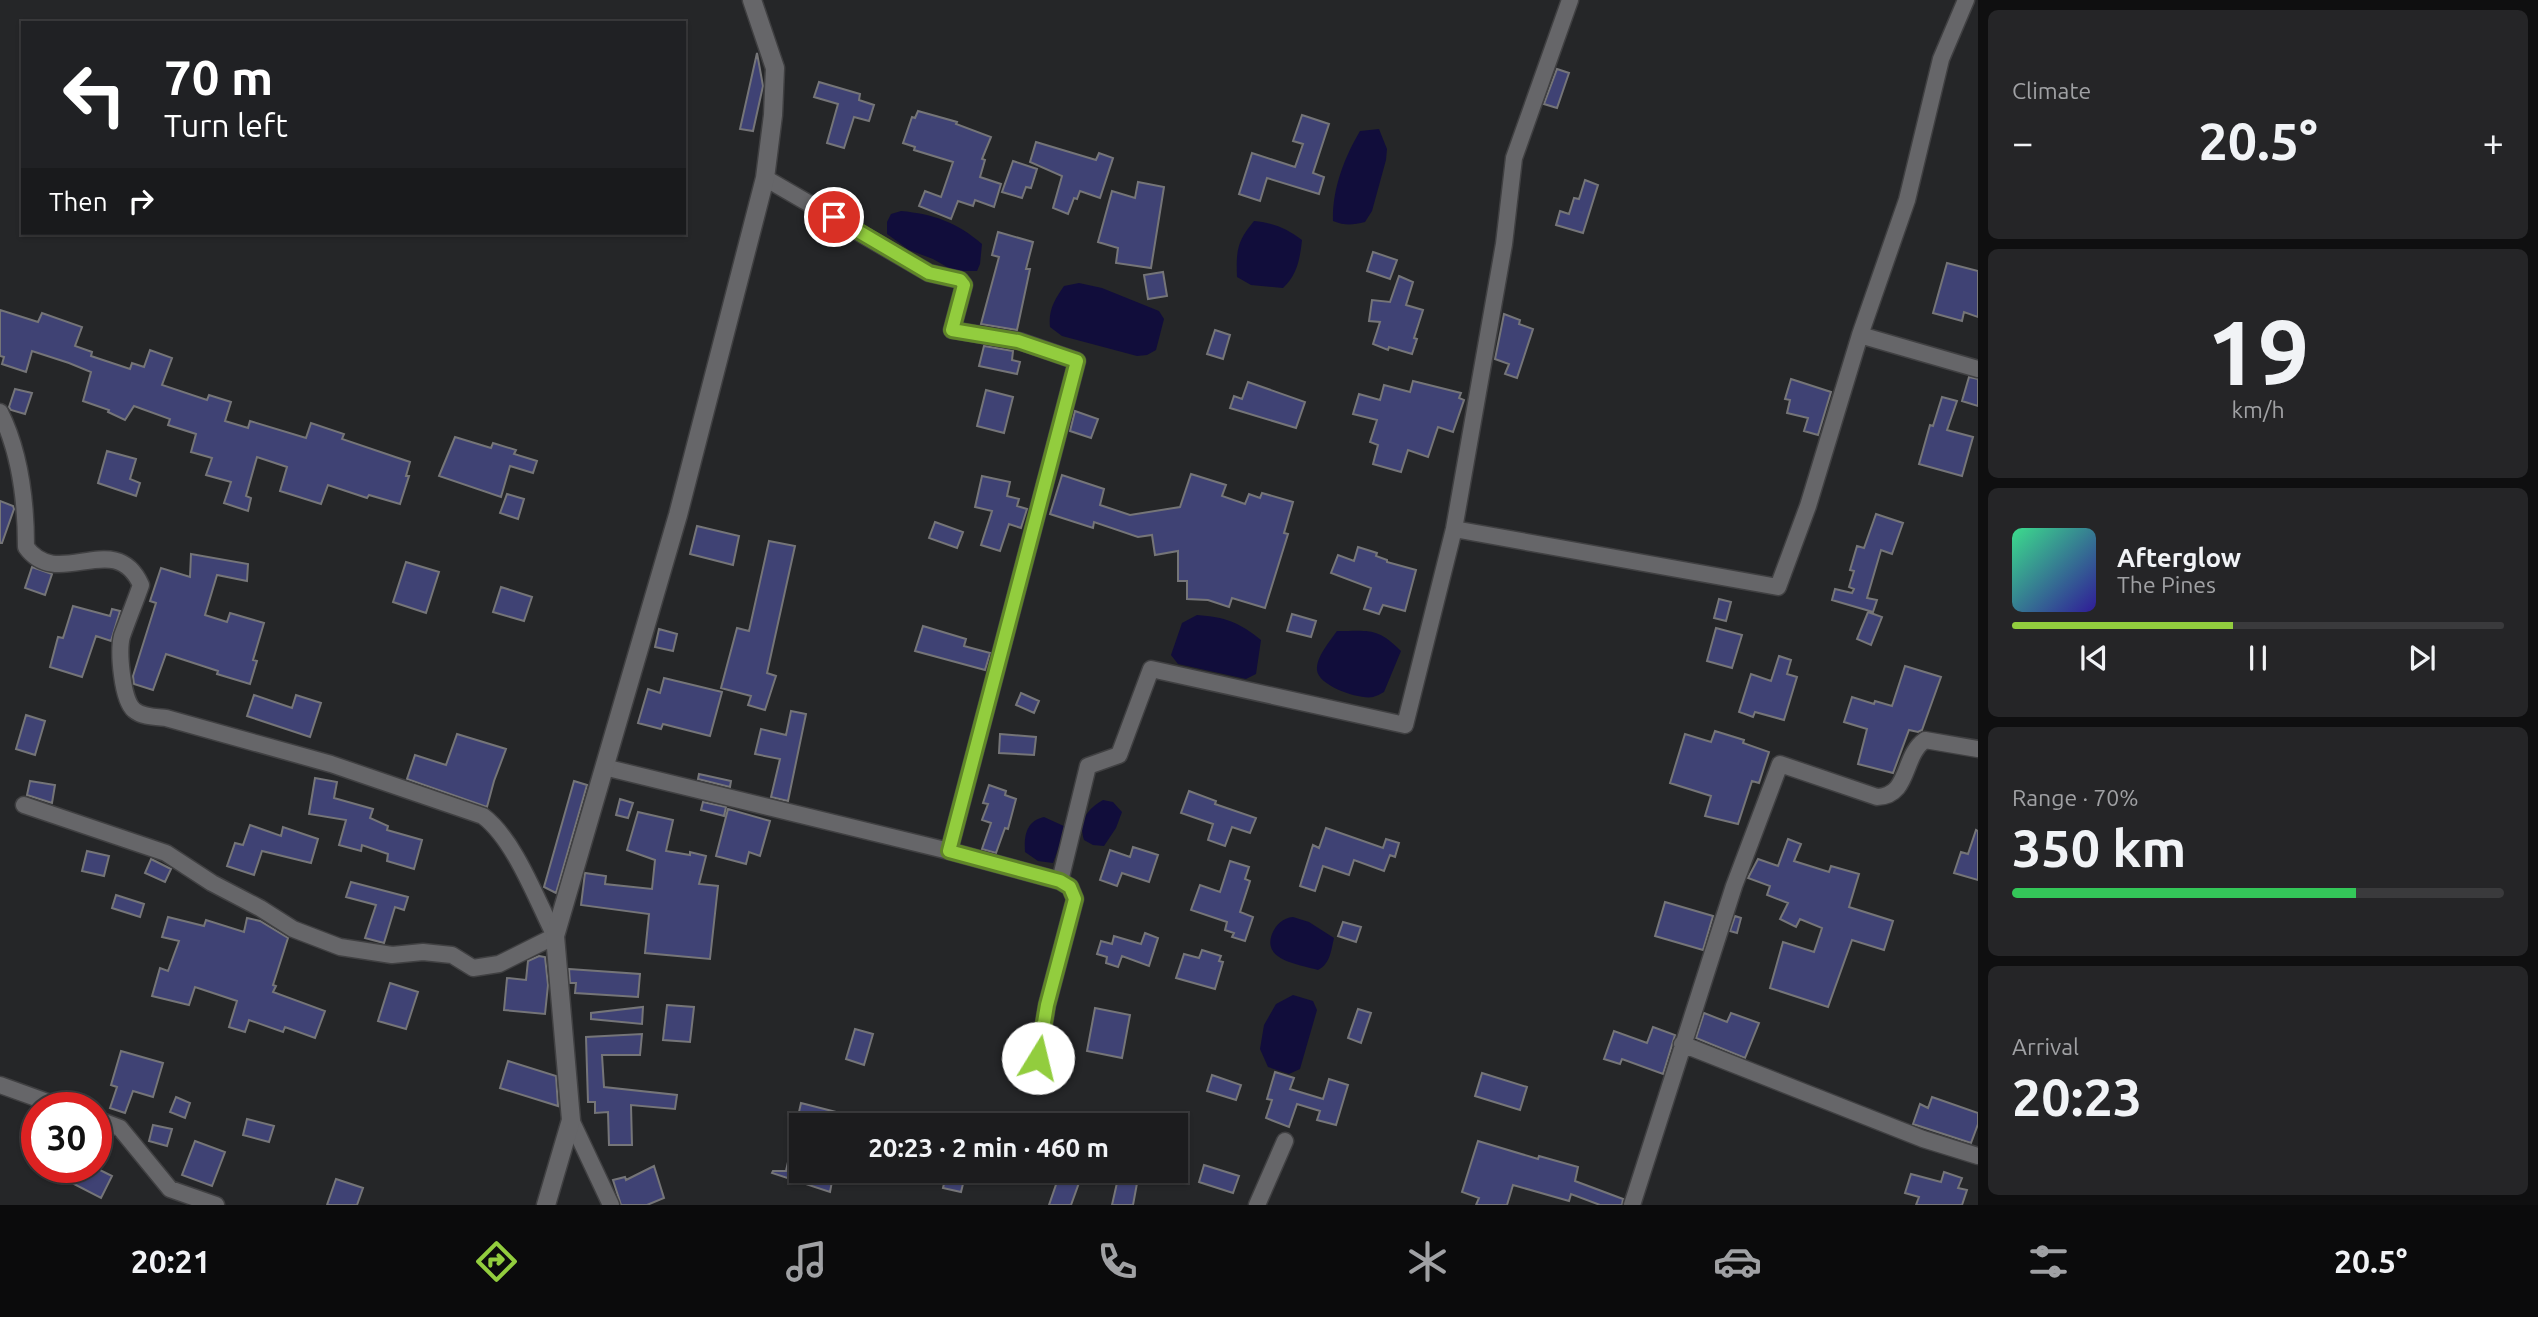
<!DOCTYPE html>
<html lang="en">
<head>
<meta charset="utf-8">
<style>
	body { margin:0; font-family:Ubuntu,sans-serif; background:#252527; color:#f1f3f6; height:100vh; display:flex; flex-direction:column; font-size:26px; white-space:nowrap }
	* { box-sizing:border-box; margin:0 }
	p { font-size:23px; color:#a0a1a4 }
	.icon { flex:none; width:38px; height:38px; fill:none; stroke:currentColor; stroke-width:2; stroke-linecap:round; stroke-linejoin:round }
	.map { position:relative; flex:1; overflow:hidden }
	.details { display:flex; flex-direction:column; gap:10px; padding:10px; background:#0f0f10; width:560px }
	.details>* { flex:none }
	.top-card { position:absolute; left:21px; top:21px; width:665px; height:214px; border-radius:0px; box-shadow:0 2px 5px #0004,0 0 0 2px #3a3a3c; background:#202124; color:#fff; overflow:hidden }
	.speed { position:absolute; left:21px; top:1092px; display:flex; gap:14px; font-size:35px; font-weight:700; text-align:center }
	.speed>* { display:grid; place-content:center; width:91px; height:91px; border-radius:50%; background:#1c1c1e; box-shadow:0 2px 5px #0004,0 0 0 2px #3a3a3c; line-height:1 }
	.speed .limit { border:10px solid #d22; background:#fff; color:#111 }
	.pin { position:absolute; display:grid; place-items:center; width:60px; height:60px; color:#fff; margin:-30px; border:4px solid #fff; border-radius:50%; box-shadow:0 2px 7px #0007 }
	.me { position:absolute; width:77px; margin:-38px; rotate:9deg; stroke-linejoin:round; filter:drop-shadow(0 0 5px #0008) }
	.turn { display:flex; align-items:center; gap:24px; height:147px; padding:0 28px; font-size:32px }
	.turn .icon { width:91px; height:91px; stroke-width:2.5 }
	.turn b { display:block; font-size:49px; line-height:60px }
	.then { display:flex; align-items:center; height:66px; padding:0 28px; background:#0003; gap:14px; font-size:26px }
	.big { font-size:52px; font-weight:600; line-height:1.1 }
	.details .widget { flex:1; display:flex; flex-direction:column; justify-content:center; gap:10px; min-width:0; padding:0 24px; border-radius:10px; background:#252527 }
	.details .dial { align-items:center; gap:0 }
	.dial b { font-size:91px; line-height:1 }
	.song { display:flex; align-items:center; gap:21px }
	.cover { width:84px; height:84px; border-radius:10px; background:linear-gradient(135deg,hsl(150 70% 55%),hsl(250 70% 35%)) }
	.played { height:7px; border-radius:4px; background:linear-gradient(90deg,#92cd3e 45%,#3a3a3c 45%) }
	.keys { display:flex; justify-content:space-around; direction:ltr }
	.heat { display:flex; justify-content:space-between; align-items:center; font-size:38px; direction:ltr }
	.charge { height:10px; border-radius:5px; background:linear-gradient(90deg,#34c759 70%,#3a3a3c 0) }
	.trip { position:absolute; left:789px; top:1113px; width:399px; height:70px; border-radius:0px; background:#1c1c1e; box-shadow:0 2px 5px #0004,0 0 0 2px #3a3a3c; font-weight:600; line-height:70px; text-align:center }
	.menu { display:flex; height:112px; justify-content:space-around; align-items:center; background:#0b0b0c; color:#a0a1a4 }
	.menu .icon { width:49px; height:49px }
	.menu .active { color:#92cd3e }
	.menu b { font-size:32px; color:#f1f3f6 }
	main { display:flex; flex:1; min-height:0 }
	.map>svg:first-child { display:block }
</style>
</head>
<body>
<main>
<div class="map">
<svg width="1978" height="1205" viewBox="0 0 1978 1205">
	<rect width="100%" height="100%" fill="#252628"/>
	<path fill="#110d3b" d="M1379 129 1387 149 1386 160 1372 211 1365 222C1353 225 1345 226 1333 221 1332 190 1344 158 1360 131Z
		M901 211C933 214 957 222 982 244L980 264 977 271H954L933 259 909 250 887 234V222L891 214Z
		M1254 221C1274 223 1286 228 1302 240 1300 259 1297 275 1283 288L1251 285 1237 277C1236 251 1237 241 1254 221Z
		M1079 283 1102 288 1159 311 1164 319 1156 350 1147 355 1137 356 1062 336 1050 327C1048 310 1055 299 1064 286Z
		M1197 615C1225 617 1239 622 1261 640L1256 674 1246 679 1178 664 1171 655 1182 623Z
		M1337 631C1370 631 1377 627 1401 651L1384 692C1380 694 1377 696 1373 697 1360 700 1318 686 1317 670 1316 657 1330 641 1337 631Z
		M1103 800 1113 802 1122 812 1116 828 1104 846 1093 845 1084 840C1078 822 1087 809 1103 800Z
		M1044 817 1066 827 1053 863 1038 861 1025 852C1024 836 1026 821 1044 817Z
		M1293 917 1309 922 1334 938C1331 951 1330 964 1318 970 1299 964 1262 961 1272 934 1276 924 1283 918 1293 917Z
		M1293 995 1313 1001 1317 1010 1300 1069 1289 1074 1268 1067 1260 1049 1264 1025 1276 1004Z"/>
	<path fill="#3f4274" stroke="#757578" stroke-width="2" d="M757 53 763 86 753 131 740 129Z
		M1557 69 1569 73 1557 108 1544 104Z
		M819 82 860 94 859 100 874 105 869 121 854 117 844 148 827 143 838 104 814 97Z
		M918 111 957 122 956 124 991 137 982 159 985 160 980 177 1001 184 994 207 975 200 973 206 958 201 951 219 919 206 925 191 941 197 953 162 914 150 915 147 903 143 912 117 915 118Z
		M1302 115 1329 124 1313 173 1324 177 1319 194 1267 178 1260 201 1239 194 1252 153 1295 167 1303 144 1293 141Z
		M1036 142 1096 160 1099 153 1113 158 1100 198 1080 191 1077 199 1074 198 1068 214 1053 208 1062 176 1030 162Z
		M1013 161 1037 169 1031 188 1026 187 1022 198 1002 192Z
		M1585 180 1598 185 1583 233 1556 225 1560 211 1569 214 1574 198 1579 199Z
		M1138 182 1164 187 1151 268 1116 263 1118 248 1098 242 1112 191 1135 198Z
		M998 232 1033 242 1026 269H1030L1017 330 981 324 999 257 992 255Z
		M1373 252 1397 260 1390 279 1367 271Z
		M1947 263 1978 271V317L1964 312 1962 321 1933 313Z
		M1163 272 1167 296 1148 299 1144 275Z
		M1399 276 1413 282 1406 305 1423 310 1414 338 1417 339 1412 354 1389 347 1388 350 1373 344 1380 322 1369 321 1372 300 1390 302Z
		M0 310 38 322 42 313 82 327 75 346 92 352 91 356 130 369 132 363 144 367 150 350 172 358 162 385 207 400 209 395 231 402 225 421 248 428 250 421 306 438 311 423 344 434 342 439 410 462 406 476H409L400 504 369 495 367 498 328 485 321 504 280 491 287 467 257 457 246 496 251 498 248 511 224 503 231 482 206 475 212 458 191 452 196 434 168 425 170 419 134 406 125 420 108 412 109 410 83 401 91 372 69 363 32 351 26 372 2 364 4 357 0 356Z
		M1504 314 1520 320 1519 324 1533 329 1517 378 1505 374 1509 364 1495 359Z
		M1215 330 1230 335 1223 359 1207 354Z
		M984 346 1013 351 1012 360 1020 362 1017 374 979 366Z
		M1969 377 1978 379V406L1962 401Z
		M1791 379 1831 392 1818 435 1804 431 1808 418 1787 413 1790 400 1785 399Z
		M1413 381 1461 393 1459 398 1464 400 1453 432 1438 427 1428 457 1408 450 1401 472 1373 464 1378 445 1370 442 1377 420 1353 414 1359 394 1380 400 1384 385 1410 392Z
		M1248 382 1305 402 1296 428 1230 408 1234 396 1242 399Z
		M15 389 32 393 25 414 11 410 9 407Z
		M986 390 1013 397 1004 433 977 426Z
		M1942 397 1957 401 1947 430 1973 437 1962 476 1919 464 1930 425 1933 426Z
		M1075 411 1098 419 1091 438 1070 431Z
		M455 437 491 448 493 443 516 450 514 454 537 461 533 473 510 466 501 497 439 476Z
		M107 451 136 459 130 479 140 483 136 496 98 483Z
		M1191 474 1226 485 1222 496 1245 504 1249 494 1260 498 1262 493 1293 502 1284 533 1288 534 1265 608 1232 598 1229 607 1208 600 1187 599V581H1178V551L1155 555 1152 535 1138 537 1094 522 1093 528 1050 514 1062 475 1104 489 1100 505 1130 515 1180 507Z
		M982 476 1010 482 1007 496 1019 499 1017 506 1027 509 1021 528 1009 524 1000 551 981 545 992 511 975 507Z
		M507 494 524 499 518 519 500 513Z
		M0 501 13 506 14 509 2 543H0Z
		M1876 514 1903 523 1892 554 1881 550 1867 598 1877 600 1873 612 1832 600 1835 589 1852 593 1854 589 1849 587 1854 571 1850 570 1857 546 1864 548Z
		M935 522 963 532 957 548 929 538Z
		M697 526 739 536 733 565 690 554Z
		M769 541 795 546 767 673 776 676 765 710 748 705 751 696 721 688 737 628 749 631Z
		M1358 547 1377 553 1376 556 1387 560V562L1416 570 1405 611 1383 605 1379 614 1364 609 1371 588 1331 573 1338 555 1354 561Z
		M191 554 248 564 247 581 217 575 205 615 227 622 230 613 264 623 253 660 257 661 250 684 217 674 218 671 166 654 153 690 134 684 133 676 156 603 150 601 161 568 190 577Z
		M406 562 439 572 426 613 393 602Z
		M32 567 52 574 45 595 25 588Z
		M501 587 532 597 524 621 493 612Z
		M1719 599 1731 602 1726 621 1714 618Z
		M73 606 110 616 112 609 120 611 111 641 96 636 82 677 50 667 58 637 63 638Z
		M1868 612 1882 617 1871 645 1857 639Z
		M1292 614 1316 621 1311 637 1287 631Z
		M923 626 966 639 964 646 990 653 985 670 915 651Z
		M1716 628 1742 635 1732 668 1707 661Z
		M659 629 677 634 673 651 655 647Z
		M1779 656 1791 660 1787 674 1797 677 1784 720 1755 712 1753 717 1739 712 1751 674 1771 681Z
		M1905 666 1941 677 1922 730 1918 732 1909 730 1893 773 1858 764 1867 729 1844 722 1852 697 1874 704 1875 701 1892 706Z
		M664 678 722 692 710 736 663 724 661 729 638 723 648 689 660 693Z
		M1021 693 1039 701 1034 713 1016 705Z
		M254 695 292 708 296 695 321 703 310 737 247 716Z
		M791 711 806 714 788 801 771 797 780 759 755 754 761 729 786 735Z
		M26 715 45 721 35 755 16 749Z
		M1715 731 1744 740 1743 743 1769 752 1759 783 1752 781 1738 824 1705 816 1711 796 1670 783 1685 734 1711 742Z
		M457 734 506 749 494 781 487 807 407 779 415 755 446 765Z
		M1000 734 1036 737 1034 755 999 753Z
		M699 774 731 781 730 787 698 779Z
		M315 778 337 782 334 798 373 809 370 818 388 826 387 830 422 840 414 869 387 861 388 854 362 845 361 851 339 845 346 820 309 814Z
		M30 781 55 785 52 803 27 795Z
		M574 781 587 785 556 893 544 887Z
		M989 785 1006 791 1005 795 1016 799 1008 829 1005 828 996 853 982 849 991 823 982 820 988 804 983 803Z
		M1189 791 1216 801 1215 804 1256 818 1250 833 1232 827 1225 846 1208 840 1213 824 1181 813Z
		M620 799 633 803 628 818 616 815Z
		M703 802 726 807 724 816 701 810Z
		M728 809 770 821 760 856 749 852 746 864 716 856Z
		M638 812 673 820 666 851 690 855V852L706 856 699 884 718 886 710 959 645 953 649 914 581 905 585 873 606 876 605 884 652 889 655 860 627 850Z
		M250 825 281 836 283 827 318 839 311 863 262 851 254 875 227 866 235 843 243 845Z
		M1326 828 1383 848 1386 839 1399 843 1395 857 1390 855 1384 871 1354 860 1349 875 1323 866 1315 891 1300 886 1313 845 1319 848Z
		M1976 830 1978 831V880L1954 873 1961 852 1968 854Z
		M1788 839 1801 844 1794 861 1829 872 1831 866 1859 874 1849 907 1893 921 1884 950 1852 940 1828 1007 1770 988 1783 942 1814 952 1822 928 1800 919 1796 927 1780 919 1788 903 1767 895 1770 886 1748 878 1758 859 1778 866Z
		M1133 847 1158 855 1149 882 1122 873 1117 886 1100 880 1110 850 1130 857Z
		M87 851 109 856 104 876 82 871Z
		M151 859 171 869 165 882 145 873Z
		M1230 861 1249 867 1245 879 1250 881 1240 912 1253 917 1245 941 1232 937 1234 933 1225 930 1227 922 1191 910 1200 885 1220 892Z
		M351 882 408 897 404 910 395 907 384 943 365 938 376 905 346 897Z
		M116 895 144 904 140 917 112 908Z
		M1665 902 1713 916 1703 950 1655 936Z
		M1735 916 1741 918 1737 933 1730 931Z
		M168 917 204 926 206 920 244 932 247 918 260 921 288 938 273 985 276 986 273 992 325 1011 315 1038 285 1027 283 1032 249 1020 245 1032 229 1027 237 1001 195 987 189 1005 152 996 160 968 168 971 179 941 162 937Z
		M1343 922 1361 927 1356 942 1338 936Z
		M1145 933 1158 938 1149 966 1122 956 1118 967 1106 963 1107 957 1097 954 1101 941 1112 944 1114 936 1141 944Z
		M1202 950 1221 956 1219 961 1223 962 1215 989 1176 978 1184 954 1199 958Z
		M539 956 545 957 548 985 545 1014 504 1010 507 978 526 980 528 961Z
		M569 969 640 974 638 997 575 993 576 983H570Z
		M390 983 418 992 406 1029 378 1021Z
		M667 1005 694 1007 690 1042 663 1040Z
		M643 1007 642 1024 591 1019V1013Z
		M1095 1008 1130 1015 1122 1058 1087 1051Z
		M1358 1009 1371 1013 1361 1043 1348 1038Z
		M1704 1013 1727 1022 1731 1013 1759 1023 1745 1058 1696 1038Z
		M1653 1027 1675 1035 1663 1074 1622 1059 1620 1064 1604 1059 1614 1031 1647 1043Z
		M855 1029 873 1034 864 1065 846 1059Z
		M642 1034 640 1055H602L604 1087 677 1095 675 1109 631 1105 632 1145H609L608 1112 595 1113V1102H588L586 1037Z
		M121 1051 163 1063 153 1097 133 1091 125 1113 110 1108 117 1087 111 1085Z
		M508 1061 556 1076 558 1106 500 1088Z
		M1275 1072 1294 1078 1290 1089 1323 1099 1329 1079 1348 1085 1336 1125 1317 1120 1320 1111 1297 1104 1289 1127 1266 1118 1272 1100 1267 1099Z
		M1482 1073 1527 1087 1520 1110 1475 1096Z
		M1212 1075 1241 1085 1236 1100 1207 1091Z
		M176 1097 190 1103 185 1118 170 1112Z
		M1932 1097 1978 1113V1124L1971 1143 1913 1124 1920 1104 1928 1108Z
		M801 1103 844 1114 842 1125H800L802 1171H834L830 1192 772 1173 773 1171H786Z
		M247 1119 274 1126 269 1142 243 1135Z
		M153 1125 172 1129 167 1146 149 1141Z
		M195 1141 225 1152 212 1186 182 1175Z
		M1478 1141 1538 1159 1539 1156 1578 1167 1575 1181 1623 1199 1622 1205H1600L1571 1194 1569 1201 1513 1185 1507 1205H1476L1479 1198 1462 1192Z
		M1204 1165 1239 1176 1233 1193 1199 1182Z
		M654 1166 664 1198 647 1205H621L613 1180 625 1177 626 1180Z
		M41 1167H94L112 1176 101 1198Z
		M1944 1172 1962 1178 1958 1188 1967 1190 1962 1205H1916L1919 1197 1905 1193 1911 1174 1941 1182Z
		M1060 1173 1080 1180 1071 1205H1049Z
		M1119 1174 1138 1178 1133 1205H1112Z
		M946 1176 964 1180 961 1192 943 1188Z
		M336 1179 363 1188 357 1205H327Z"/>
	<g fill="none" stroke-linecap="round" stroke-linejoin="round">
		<g stroke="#404042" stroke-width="19">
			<path id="minor" d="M765 178 929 273 960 280 964 285 952 330 1019 341 1077 361 949 851
				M1860 335 1978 369
				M0 412C20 452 26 503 26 547 58 592 115 527 141 585 135 602 128 619 122 636 118 651 122 700 134 710 142 717 156 717 166 718L331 764 483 816C515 840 537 901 555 936L499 964 473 968 452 955 423 952 392 955 340 947 293 929 260 908 212 883 166 853 24 805
				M1454 529 1778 587 1808 506 1860 335 1907 200 1941 59 1966 0
				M604 767 949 851 1060 881 1070 887 1075 899 1047 1005 1034 1084
				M1060 881 1088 766 1119 755 1151 669 1405 725 1454 529 1504 244 1514 158 1570 0
				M1682 1044 1923 1139 1978 1156
				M0 1085 64 1108
				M96 1119 120 1128 170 1189 216 1205
				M571 1120 611 1205
				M1257 1205 1285 1141
				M1632 1205 1734 886 1780 764 1877 797C1910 796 1902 756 1925 740L1978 749"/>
		</g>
		<g stroke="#404042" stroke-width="21">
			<path id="tertiary" d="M546 1205 571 1120 555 936 678 515 765 178 773 115 775 68 752 0"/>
		</g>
		<use href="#minor" stroke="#666669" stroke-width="16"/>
		<use href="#tertiary" stroke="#666669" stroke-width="18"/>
	</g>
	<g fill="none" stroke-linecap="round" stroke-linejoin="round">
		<g stroke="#5f8528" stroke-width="18">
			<path id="route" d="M834 217 929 273 960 280 964 285 952 330 1018 341 1077 361 949 851 1060 881 1070 887 1075 899 1047 1005 1038 1058"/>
		</g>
		<use href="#route" stroke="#92cd3e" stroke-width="12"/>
	</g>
</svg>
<div class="speed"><div class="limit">30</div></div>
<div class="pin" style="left:834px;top:217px;background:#d93025"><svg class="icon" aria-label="arrive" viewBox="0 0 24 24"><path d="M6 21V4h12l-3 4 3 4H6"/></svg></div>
<svg class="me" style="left:1038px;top:1058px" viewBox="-20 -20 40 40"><circle r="19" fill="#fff"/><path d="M0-13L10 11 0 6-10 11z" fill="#92cd3e"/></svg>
<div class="trip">20:23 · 2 min · 460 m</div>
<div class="top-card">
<div class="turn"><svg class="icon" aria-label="left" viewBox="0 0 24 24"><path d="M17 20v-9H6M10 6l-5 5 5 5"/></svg><div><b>70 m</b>Turn left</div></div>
<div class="then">Then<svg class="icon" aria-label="right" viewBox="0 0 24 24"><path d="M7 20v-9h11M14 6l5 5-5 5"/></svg></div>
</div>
</div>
<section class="details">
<div class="widget"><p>Climate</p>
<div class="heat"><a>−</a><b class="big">20.5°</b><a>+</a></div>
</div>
<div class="widget dial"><b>19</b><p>km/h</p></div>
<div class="widget">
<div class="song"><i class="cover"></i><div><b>Afterglow</b><p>The Pines</p></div></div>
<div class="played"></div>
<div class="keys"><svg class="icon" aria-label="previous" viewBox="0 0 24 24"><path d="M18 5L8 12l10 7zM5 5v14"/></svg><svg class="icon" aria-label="pause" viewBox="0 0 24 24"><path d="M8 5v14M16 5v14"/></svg><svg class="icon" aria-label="next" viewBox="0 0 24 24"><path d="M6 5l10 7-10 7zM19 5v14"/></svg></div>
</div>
<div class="widget"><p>Range · 70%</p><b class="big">350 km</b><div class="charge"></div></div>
<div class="widget"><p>Arrival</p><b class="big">20:23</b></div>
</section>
</main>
<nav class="menu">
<b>20:21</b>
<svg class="icon active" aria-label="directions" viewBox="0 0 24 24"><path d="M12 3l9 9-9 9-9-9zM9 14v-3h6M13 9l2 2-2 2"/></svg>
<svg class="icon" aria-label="music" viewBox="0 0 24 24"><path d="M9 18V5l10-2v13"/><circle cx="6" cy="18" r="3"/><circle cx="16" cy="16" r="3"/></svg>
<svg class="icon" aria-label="phone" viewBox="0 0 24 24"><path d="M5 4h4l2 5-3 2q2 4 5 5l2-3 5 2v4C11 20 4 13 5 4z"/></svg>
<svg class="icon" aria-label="climate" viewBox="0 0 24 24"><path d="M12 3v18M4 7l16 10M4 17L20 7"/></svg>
<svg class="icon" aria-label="car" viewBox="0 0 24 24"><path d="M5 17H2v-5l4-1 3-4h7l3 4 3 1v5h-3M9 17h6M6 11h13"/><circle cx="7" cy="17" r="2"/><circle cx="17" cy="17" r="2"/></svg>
<svg class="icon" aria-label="filters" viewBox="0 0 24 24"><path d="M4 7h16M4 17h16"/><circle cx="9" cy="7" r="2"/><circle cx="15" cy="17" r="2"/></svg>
<b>20.5°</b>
</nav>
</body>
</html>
